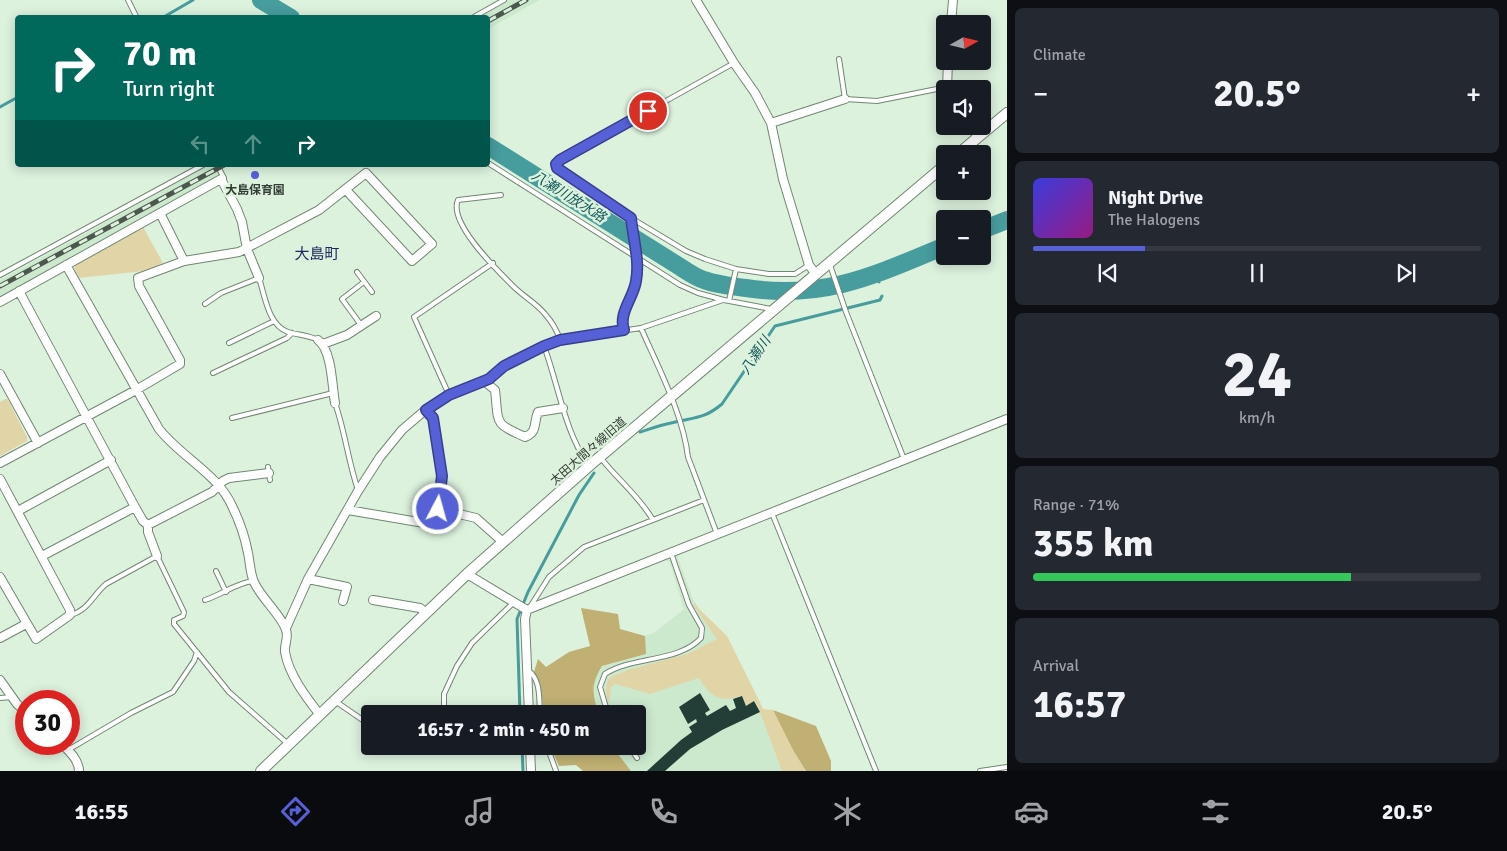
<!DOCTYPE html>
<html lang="en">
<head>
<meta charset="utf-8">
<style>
	body { margin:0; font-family:Signika,"Noto Sans JP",sans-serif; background:#242831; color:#f1f3f6; height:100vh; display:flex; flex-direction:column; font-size:19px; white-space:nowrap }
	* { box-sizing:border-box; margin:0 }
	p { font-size:16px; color:#9ea1a6 }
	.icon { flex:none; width:28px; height:28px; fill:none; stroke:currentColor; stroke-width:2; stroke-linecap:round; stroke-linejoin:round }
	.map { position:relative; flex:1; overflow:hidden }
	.details { display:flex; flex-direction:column; gap:8px; padding:8px; background:#0d0f14; width:500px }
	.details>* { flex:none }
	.hud { position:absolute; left:15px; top:15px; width:475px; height:152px; border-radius:5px; box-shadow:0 2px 12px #0003; background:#00695c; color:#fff; overflow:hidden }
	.needle { width:32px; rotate:82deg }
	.buttons { position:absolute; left:936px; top:15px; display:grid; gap:10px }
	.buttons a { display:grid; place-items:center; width:55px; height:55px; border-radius:5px; background:#171b24; box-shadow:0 2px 12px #0003; font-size:25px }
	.speed { position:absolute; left:15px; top:690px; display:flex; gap:10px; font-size:25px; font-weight:700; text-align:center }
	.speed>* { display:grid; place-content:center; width:65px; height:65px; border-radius:50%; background:#171b24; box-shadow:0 2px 12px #0003; line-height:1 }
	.speed .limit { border:8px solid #d22; background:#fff; color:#111 }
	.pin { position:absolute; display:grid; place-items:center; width:42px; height:42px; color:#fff; margin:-21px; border:2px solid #fff; border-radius:50%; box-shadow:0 1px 5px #0007 }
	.me { position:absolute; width:55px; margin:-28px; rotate:6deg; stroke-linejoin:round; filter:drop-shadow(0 0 4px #0008) }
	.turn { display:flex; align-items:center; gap:18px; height:105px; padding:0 25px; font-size:22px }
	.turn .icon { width:65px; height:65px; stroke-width:2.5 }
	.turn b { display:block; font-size:35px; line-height:42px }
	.lanes { display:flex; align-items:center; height:48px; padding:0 25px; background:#0003; justify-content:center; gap:25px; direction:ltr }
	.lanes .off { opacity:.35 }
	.big { font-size:38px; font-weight:700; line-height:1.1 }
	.details .tile { flex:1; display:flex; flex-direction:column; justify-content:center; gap:8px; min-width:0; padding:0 18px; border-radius:8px; background:#242831 }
	.details .dial { align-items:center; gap:0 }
	.dial b { font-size:65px; line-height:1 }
	.song { display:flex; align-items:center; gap:15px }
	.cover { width:60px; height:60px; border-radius:8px; background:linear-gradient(135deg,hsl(240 70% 55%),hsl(310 70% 35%)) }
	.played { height:5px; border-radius:2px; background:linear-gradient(90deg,#5661d8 25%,#363941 25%) }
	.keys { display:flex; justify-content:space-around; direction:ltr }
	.heat { display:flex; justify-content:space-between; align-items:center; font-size:28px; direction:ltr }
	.charge { height:8px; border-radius:4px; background:linear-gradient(90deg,#34c759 71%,#363941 0) }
	.trip { position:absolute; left:361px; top:705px; width:285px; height:50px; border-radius:5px; background:#171b24; box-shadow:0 2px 12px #0003; font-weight:700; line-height:50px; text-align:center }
	.dock { display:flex; height:80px; justify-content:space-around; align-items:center; background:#090b0e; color:#9ea1a6 }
	.dock .icon { width:35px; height:35px }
	.dock .active { color:#5661d8 }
	.dock b { font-size:22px; color:#f1f3f6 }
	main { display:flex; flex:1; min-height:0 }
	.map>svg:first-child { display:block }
</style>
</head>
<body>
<main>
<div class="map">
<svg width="1007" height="771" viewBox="0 0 1007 771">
	<rect width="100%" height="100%" fill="#dcf2dd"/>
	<path fill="#cce9ce" d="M509 0H540L488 29V18L478 17Z
		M210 165H214L220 175 0 296V280Z
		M679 555 678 558 694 602 700 610 727 636 766 714 789 771H631L612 746H638V714H598L592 687 595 677 603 666 645 654V636L654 633 684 609 670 563 666 560Z"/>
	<path fill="#e1d5a7" d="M143 227 163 263 144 271 79 278 74 269 75 264Z
		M7 398 27 437V441L0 456V402Z
		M694 602 700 610 727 636 763 709 773 710 793 750 806 771H782L760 712 755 701 746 706 741 696C720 703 710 697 699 678L650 694 615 684 611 687 609 704C605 693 604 688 610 677L631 669 687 654 717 639 695 608Z"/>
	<path fill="#c0b073" d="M581 608 618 614 620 629 645 636 646 654 602 666C590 686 593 692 598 714H544L540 683 534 672 538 659 546 667 569 652 590 646Z
		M773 710 816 726 831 761V771H806L793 750Z
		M550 746H612L631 771H583L576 765 559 766Z"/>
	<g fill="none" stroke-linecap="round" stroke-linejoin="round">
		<path stroke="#479c9e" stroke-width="3" d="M162 18 193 0
			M0 107 18 97
			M877 274 879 282
			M640 432C650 429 660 425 671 423 693 417 703 420 722 404L775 326 880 300 882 296
			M520 714 517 619 528 592 579 495 594 473
			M522 746 523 771"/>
		<path stroke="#479c9e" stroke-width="18" d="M261 0 291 18
			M488 146 674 263C684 269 694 277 704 280 717 285 732 286 746 288 824 300 875 275 945 246
			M982 230 1007 220"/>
	</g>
	<path fill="#233e36" d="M700 693 710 710 705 713 707 716 726 705 730 711 736 708 733 699 742 696 746 706 754 701 760 712 722 730 690 749 665 771H647L681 740 692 732 689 727 697 722 696 719 688 724 679 707Z"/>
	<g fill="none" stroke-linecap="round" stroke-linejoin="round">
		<g stroke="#728673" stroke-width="6">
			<path id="lane" d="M128 0 137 18
				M472 18 504 0
				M839 59 845 99 877 101 947 87
				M734 63 560 160 556 164 557 168 631 218 686 251 705 259 736 269 769 274H795L809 265
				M488 163 680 285 698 293 724 300 771 309
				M217 165 224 178
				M501 195 458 200C448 222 495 268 511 284 521 295 535 302 545 314 552 322 557 330 560 340
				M830 265 846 312 904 459
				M357 272 372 292
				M0 275 203 165
				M729 301 736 269
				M205 304 221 293 259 278C265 296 268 325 288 332 298 335 308 335 318 340
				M361 325 342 299 364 282
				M641 328C658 367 683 414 688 457L717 534
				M624 330C618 313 634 297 636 281 640 261 633 238 631 218
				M229 343 274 321
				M544 346C559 387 564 429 588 465
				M213 373 287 338 292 333
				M489 379 504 366 532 351 560 340 641 328 723 300
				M449 395 414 317 493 263
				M335 403C345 431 348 461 358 490
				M232 418 333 393
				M600 457C617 479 639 496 653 520
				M268 467 270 480
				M772 513 876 771
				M216 571 226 592
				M205 600C221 595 236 583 253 581
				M530 607 549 577 584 547 704 500
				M70 615C89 610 92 596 106 584L157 556 184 612 183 616 174 620V624L229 692 287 743
				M528 670C541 680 539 698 540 714
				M0 698 12 697
				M335 701 370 725
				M440 714 444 707V694L457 666 472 643 513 603
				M608 714 600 687 605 674C632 656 678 663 701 638L702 628 689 605 671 553
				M547 746 556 771
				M629 746 637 758
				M68 750 131 713 173 692 194 661 197 652
				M980 771 1007 767"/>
		</g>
		<g stroke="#728673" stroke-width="10">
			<path id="street" d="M696 0 734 63 755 93 771 123 783 179 809 265 815 273
				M951 24 953 0
				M947 89 948 61
				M771 123 845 99
				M970 126 978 137
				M160 213 184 261
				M66 265 159 429C181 457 218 474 232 506 239 520 245 537 248 553 250 562 250 573 254 582 261 598 282 616 286 630 289 637 284 645 285 652 289 675 306 697 320 715
				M19 291 135 507 143 521 148 525V532L157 556
				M0 302 221 179 237 209 242 222 247 249 259 278
				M318 340C332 350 332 386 335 403
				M323 344 347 335 376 316
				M0 374 38 443
				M484 381 495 390C499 424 493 423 525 437 538 432 533 424 538 412L563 408
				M0 463 136 390 180 364V360L139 286 138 278 184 261 239 252 319 210 366 173 432 244 412 261 346 190
				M0 479 70 610V615L36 639 0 577
				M438 509 476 518 503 542
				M348 510 436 525 442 476 433 418 426 410
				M18 511 111 460
				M148 525 212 492 223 481 229 478 269 473
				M42 556 135 507
				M467 574 527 610
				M308 579 347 587 343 601
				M373 600 420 608 427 613
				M286 628 308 579 358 491 380 457 402 430 423 412 449 395 489 379
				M0 638 26 624
				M0 680 17 704 26 712
				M529 714 525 619 527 610 529 609 1007 419
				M62 744C69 751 79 760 79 771
				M530 746 531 771"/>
		</g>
		<g stroke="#728673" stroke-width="12">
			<path id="secondary" d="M958 154 1007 113
				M261 771 467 574 589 466 945 165"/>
		</g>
		<use href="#lane" stroke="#fff" stroke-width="4"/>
		<use href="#street" stroke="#fff" stroke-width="8"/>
		<use href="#secondary" stroke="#fff" stroke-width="10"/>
		<g stroke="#4c574d" stroke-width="5">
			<path id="rail" d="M488 21 526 0
				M0 286 224 165"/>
		</g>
		<use href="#rail" stroke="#dcf2dd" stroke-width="3" stroke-dasharray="9" stroke-linecap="butt"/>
	</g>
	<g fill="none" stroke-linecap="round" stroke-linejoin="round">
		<g stroke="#383f8c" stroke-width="12">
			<path id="route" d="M438 509 442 476 433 418 426 410 449 395 489 379 504 366 544 346 560 340 624 330C618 313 634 297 636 281 640 261 633 238 631 218L557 168 556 164 560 160 648 111"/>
		</g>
		<use href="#route" stroke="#5661d8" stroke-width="9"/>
	</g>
	<circle fill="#5661d8" stroke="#dcf2dd" stroke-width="2" cx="255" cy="175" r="5"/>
	<g text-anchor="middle" stroke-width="5" stroke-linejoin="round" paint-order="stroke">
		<g font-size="12" font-weight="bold" fill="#343d35" stroke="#dcf2dd">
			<text x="255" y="194">大島保育園</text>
		</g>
		<g font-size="12" fill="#343d35" stroke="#dcf2dd">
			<text transform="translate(588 451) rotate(-41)" y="4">太田大間々線旧道</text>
		</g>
		<g font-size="14" font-style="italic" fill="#135b5d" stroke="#dcf2dd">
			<text transform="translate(569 196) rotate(32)" y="5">八瀬川放水路</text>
			<text transform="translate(755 355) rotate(-56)" y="5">八瀬川</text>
		</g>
		<g font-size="15" fill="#212760" stroke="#dcf2dd">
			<text x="317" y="259">大島町</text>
		</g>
	</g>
</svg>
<div class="buttons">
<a><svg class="needle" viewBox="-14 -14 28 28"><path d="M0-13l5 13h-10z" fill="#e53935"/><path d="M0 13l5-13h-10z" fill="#9ea1a6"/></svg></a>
<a><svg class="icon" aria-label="sound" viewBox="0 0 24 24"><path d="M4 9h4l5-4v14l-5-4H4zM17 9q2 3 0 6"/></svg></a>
<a>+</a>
<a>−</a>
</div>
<div class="speed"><div class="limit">30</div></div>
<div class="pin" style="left:648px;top:111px;background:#d93025"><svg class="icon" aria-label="arrive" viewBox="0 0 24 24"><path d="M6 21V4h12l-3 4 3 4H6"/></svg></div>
<svg class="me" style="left:438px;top:509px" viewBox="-20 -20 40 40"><circle r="17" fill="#5661d8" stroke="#fff" stroke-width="3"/><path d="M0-11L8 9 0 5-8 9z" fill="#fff"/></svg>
<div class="trip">16:57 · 2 min · 450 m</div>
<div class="hud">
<div class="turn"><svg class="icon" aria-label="right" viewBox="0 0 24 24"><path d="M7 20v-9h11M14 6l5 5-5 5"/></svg><div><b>70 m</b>Turn right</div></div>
<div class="lanes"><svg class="icon off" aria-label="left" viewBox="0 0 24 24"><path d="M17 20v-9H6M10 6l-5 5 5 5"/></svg><svg class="icon off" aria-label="ahead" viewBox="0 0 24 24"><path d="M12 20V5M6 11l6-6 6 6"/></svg><svg class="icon" aria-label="right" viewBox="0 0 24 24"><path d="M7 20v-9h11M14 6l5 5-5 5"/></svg></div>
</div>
</div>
<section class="details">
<div class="tile"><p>Climate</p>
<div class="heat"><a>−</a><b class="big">20.5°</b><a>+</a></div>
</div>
<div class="tile">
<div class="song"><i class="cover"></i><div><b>Night Drive</b><p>The Halogens</p></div></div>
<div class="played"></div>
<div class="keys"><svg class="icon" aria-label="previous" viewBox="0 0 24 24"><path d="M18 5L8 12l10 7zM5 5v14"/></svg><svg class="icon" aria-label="pause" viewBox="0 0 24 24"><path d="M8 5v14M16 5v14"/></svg><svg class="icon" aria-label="next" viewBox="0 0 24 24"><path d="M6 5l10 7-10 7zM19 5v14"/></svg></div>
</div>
<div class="tile dial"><b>24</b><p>km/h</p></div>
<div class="tile"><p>Range · 71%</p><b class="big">355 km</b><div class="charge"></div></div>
<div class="tile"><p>Arrival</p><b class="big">16:57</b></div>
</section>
</main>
<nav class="dock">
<b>16:55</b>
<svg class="icon active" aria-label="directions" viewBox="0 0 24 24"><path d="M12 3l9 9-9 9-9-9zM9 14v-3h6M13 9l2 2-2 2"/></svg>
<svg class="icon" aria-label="music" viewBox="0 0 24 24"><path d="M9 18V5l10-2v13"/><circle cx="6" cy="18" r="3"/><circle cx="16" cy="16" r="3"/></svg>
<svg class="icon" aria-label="phone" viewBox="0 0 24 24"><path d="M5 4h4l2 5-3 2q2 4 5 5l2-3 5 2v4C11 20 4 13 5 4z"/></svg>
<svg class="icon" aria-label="climate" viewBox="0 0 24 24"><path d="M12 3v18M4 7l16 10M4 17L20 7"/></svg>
<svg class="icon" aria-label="car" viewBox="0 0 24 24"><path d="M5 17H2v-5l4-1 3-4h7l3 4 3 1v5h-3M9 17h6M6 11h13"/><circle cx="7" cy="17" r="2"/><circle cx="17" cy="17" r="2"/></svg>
<svg class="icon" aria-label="filters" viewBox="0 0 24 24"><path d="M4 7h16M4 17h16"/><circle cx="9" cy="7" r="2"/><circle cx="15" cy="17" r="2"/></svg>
<b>20.5°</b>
</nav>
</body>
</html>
